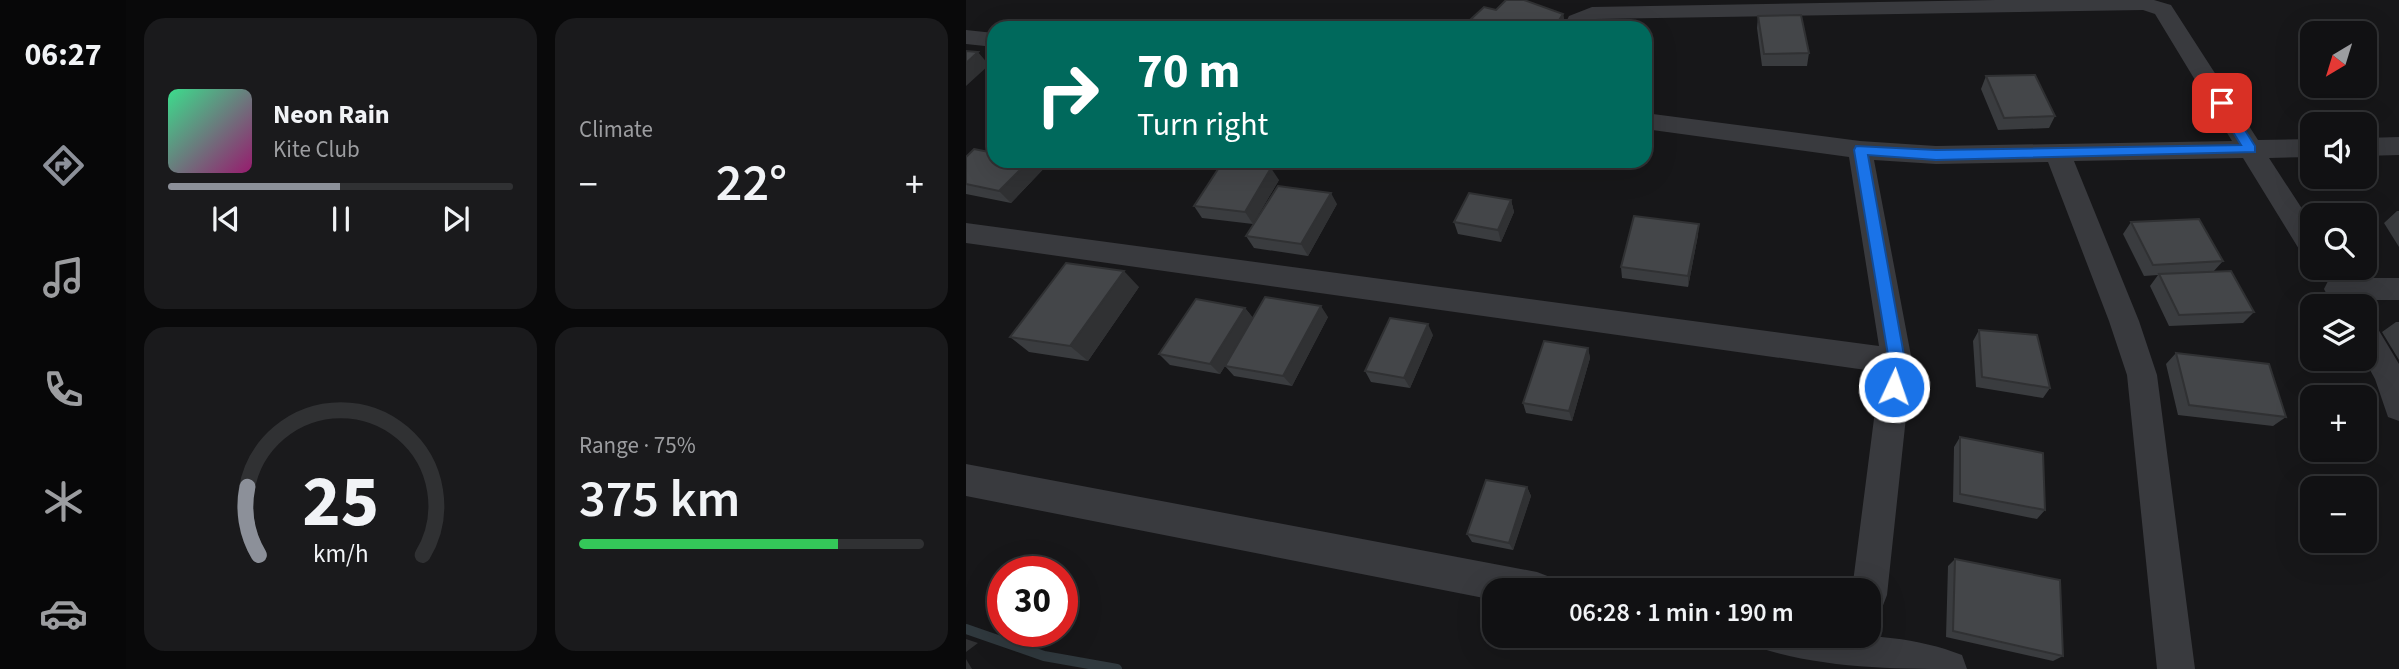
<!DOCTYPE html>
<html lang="en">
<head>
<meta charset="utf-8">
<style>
	body { margin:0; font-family:"Source Sans 3",sans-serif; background:#1a1a1c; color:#f1f3f6; height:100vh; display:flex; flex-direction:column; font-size:26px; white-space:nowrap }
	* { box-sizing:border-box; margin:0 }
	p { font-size:23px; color:#9c9da0 }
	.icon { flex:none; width:38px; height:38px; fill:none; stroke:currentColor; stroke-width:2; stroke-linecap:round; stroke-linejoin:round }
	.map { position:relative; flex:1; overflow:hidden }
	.drawer { display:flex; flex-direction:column; gap:18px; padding:18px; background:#09090a; width:840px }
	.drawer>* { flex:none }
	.guide { position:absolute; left:21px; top:21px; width:665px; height:147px; border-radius:21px; box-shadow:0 7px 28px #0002,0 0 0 2px #303133; background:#00695c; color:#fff; overflow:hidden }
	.needle { width:46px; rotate:218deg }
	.fabs { position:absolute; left:1334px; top:21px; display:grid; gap:14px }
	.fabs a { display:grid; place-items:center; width:77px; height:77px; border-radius:14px; background:#111113; box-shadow:0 7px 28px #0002,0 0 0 2px #303133; font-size:35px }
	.speed { position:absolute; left:21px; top:556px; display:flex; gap:14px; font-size:35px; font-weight:700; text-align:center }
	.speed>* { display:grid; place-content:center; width:91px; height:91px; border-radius:50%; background:#111113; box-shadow:0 7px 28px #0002,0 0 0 2px #303133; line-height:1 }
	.speed .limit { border:10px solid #d22; background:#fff; color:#111 }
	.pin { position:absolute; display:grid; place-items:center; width:60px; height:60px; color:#fff; margin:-30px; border-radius:14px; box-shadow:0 4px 10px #0006 }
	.me { position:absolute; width:77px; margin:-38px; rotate:3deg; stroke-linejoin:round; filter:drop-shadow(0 0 5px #0008) }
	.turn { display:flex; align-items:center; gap:24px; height:147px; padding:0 35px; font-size:32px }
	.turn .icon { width:91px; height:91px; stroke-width:2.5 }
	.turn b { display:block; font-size:49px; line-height:60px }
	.big { font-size:52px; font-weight:600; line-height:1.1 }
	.drawer .tile { flex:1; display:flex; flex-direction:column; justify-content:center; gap:10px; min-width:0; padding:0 24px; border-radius:21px; background:#1a1a1c }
	.drawer .dial { align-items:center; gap:0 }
	.dial svg { height:182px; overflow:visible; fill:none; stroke:#303133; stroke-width:7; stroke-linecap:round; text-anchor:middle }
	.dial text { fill:#f1f3f6; stroke:none }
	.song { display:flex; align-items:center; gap:21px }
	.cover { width:84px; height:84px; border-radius:10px; background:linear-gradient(135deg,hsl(150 70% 55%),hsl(320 70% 35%)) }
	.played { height:7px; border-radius:4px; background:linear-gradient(90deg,#8c9099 50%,#303133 50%) }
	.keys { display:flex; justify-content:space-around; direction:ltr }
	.heat { display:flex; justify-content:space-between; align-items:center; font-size:38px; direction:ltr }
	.charge { height:10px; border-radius:5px; background:linear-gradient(90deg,#34c759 75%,#303133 0) }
	.drawer .tiles { flex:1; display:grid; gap:18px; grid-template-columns:repeat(2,1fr) }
	.trip { position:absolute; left:516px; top:578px; width:399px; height:70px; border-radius:21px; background:#111113; box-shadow:0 7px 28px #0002,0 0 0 2px #303133; font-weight:600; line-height:70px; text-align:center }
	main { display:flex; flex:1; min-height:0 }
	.dock { display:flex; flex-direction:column; width:126px; justify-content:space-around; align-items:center; background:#070708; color:#9c9da0 }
	.dock .icon { width:49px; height:49px }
	.dock .selected { color:#8c9099 }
	.dock b { font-size:32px; color:#f1f3f6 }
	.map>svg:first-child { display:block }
</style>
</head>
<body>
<main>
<nav class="dock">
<b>06:27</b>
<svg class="icon selected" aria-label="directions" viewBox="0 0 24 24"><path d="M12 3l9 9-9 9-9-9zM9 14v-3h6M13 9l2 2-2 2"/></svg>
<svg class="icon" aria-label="music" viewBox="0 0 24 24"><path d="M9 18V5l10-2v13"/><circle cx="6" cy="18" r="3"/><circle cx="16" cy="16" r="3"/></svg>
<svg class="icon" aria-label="phone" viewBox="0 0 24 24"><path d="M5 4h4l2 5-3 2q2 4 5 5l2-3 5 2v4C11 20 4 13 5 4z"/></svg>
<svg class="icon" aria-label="climate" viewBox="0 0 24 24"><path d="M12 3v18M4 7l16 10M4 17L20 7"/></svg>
<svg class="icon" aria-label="car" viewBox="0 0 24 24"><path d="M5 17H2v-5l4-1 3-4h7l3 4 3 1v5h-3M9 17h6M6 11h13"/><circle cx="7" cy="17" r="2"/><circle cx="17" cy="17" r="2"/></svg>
</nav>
<section class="drawer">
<div class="tiles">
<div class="tile">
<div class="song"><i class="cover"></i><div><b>Neon Rain</b><p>Kite Club</p></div></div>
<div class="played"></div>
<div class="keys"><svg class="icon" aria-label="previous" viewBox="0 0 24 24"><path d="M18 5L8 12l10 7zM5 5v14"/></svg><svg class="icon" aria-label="pause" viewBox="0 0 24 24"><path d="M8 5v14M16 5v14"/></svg><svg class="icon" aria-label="next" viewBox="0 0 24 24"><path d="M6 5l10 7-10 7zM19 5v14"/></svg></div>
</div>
<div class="tile"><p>Climate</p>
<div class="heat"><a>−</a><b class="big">22°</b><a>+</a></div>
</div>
<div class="tile dial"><svg viewBox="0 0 100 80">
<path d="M14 69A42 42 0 1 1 86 69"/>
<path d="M14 69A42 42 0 0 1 9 39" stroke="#8c9099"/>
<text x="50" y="56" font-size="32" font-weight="700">25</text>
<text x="50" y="72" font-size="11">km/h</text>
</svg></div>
<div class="tile"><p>Range · 75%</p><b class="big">375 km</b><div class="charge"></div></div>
</div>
</section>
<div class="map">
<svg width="1433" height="669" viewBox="0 0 1433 669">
	<rect width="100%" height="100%" fill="#171719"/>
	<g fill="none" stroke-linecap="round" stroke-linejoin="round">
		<path stroke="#30393e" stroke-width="10" d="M0 629 78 656 151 669"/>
		<path fill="#393a3e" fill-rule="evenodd" d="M1029 0H1188L1205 5 1292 140 1346 139V157L1303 158 1346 224V257L1336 254 1277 158 1108 161 1173 321 1191 375 1229 669H1191L1161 375 1143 321 1082 162 970 164 908 160 946 361 921 595 916 608 903 613V590H886L914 372 0 243V223L913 346 883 157 679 129V113L894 141 970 146 1266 141 1189 14 1177 10 630 19 619 28H597L603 16 626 7Z
			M0 30 28 33V47L0 44Z
			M1433 137V155L1398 156V138Z
			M1372 278H1433V300H1372L1362 297 1358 289 1362 281Z
			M1398 321 1409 324 1433 364V421L1422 417 1409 379 1398 359Z
			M0 464 571 572 584 577 589 590H528V600L0 496Z
			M788 635C857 635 931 629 996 655L1001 669C933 669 859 669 794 648Z"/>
	</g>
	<path fill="#3a3c3f" d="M530 10 597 14 599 26 598 28H507L505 19Z
		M792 16 843 53 841 66H796L791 28Z
		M1020 76 1089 116 1083 128 1032 130 1015 89Z
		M0 157 28 161H85L45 203 0 194Z
		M344 161H389L384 169Z
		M313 180 287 224 236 218 228 206Z
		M545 200 548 212 535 242 492 234 488 222Z
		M371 204 342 256 288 248 280 236Z
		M1431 211H1433V247L1418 223Z
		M1165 222 1257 261 1247 272 1288 312 1277 323 1203 326 1184 286 1192 275 1178 276 1157 234Z
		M732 235 722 287 656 278 655 267Z
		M173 287 122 361 63 352 44 337Z
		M279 308 287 318 362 317 326 386 268 376 259 366 254 374 204 365 193 354Z
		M1430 322H1433V360L1416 332Z
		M1013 330 1084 388 1077 398 1010 387 1007 341Z
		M467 335 444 388 405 382 399 371Z
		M622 348 624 358 606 421 560 413 557 403Z
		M1210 353 1320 417 1307 426 1212 415 1200 364Z
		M994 437 1079 510 1071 519 987 502 988 447Z
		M561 487 565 496 547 550 506 542 501 534Z
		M989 559 1097 656 1087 661 980 637 982 566Z"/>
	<path fill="#303133" d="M597 14 599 26 598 28H588Z
		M12 52 23 65 0 86V63Z
		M63 161H85L45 203 33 191Z
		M380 161H389L384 169Z
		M305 168 313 180 287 224 279 212Z
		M365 193 371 204 342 256 335 244Z
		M545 200 548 212 535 242 532 230Z
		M733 224 732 235 722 287V276Z
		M158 271 173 287 122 361 104 346Z
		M355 306 362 317 326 386 317 376Z
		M279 308 288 319 254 374 244 364Z
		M462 324 467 335 444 388 438 378Z
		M622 348 624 358 606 421 603 411Z
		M561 487 565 496 547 550 543 543Z
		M0 639 12 643 0 652Z
		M0 659 6 669H0Z"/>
	<path fill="#444649" stroke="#303133" stroke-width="2" d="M540 0H558L597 14 588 28H536L505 19 518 7 530 10Z
		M835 15 843 53 798 54 792 16Z
		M0 51 12 52 0 63Z
		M1069 75 1089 116 1038 118 1020 76Z
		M8 149 28 153V161H63L33 191 0 184V157Z
		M256 163 305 168 279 212 228 206Z
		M312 186 365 193 335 244 280 236Z
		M503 193 545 200 532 230 488 222Z
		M668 216 733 224 722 276 655 267Z
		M1233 219 1257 261 1187 265 1165 222Z
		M100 263 158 271 104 346 44 337Z
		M1265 271 1288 312 1213 315 1193 274Z
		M299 297 355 306 317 376 259 366Z
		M230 299 279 308 244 364 193 354Z
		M424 318 462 324 438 378 399 371Z
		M1013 330 1071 335 1084 388 1016 377Z
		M578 341 622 348 603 411 557 403Z
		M1210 353 1303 364 1320 417 1223 405Z
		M994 437 1077 453 1079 510 994 494Z
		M520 480 561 487 543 543 501 534Z
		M989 559 1094 580 1097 656 987 631Z"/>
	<path fill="#1a73e8" stroke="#114b97" stroke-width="2" d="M1256 99 1260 100 1289 146V152L970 160 902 155 939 361 933 393 928 395 922 393 919 387 923 361 888 150 890 146 970 150 1275 145 1249 103Z"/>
</svg>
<div class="fabs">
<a><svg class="needle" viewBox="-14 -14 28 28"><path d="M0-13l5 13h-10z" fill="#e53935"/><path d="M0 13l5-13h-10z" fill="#9c9da0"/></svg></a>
<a><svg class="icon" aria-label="sound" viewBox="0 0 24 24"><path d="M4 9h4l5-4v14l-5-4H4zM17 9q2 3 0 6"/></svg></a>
<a><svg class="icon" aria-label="search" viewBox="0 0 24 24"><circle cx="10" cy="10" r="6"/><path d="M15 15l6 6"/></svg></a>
<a><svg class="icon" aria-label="layers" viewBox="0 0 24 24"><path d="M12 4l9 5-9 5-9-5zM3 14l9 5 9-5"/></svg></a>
<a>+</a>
<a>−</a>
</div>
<div class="speed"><div class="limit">30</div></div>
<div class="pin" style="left:1256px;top:103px;background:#d93025"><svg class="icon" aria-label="arrive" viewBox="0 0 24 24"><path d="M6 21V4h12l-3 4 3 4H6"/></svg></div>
<svg class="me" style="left:928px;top:387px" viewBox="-20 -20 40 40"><circle r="17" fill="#1a73e8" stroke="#fff" stroke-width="3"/><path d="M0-11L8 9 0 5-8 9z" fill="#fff"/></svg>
<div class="trip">06:28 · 1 min · 190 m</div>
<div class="guide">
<div class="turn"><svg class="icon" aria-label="right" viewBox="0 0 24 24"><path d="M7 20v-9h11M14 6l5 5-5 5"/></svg><div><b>70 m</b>Turn right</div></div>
</div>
</div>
</main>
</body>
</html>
